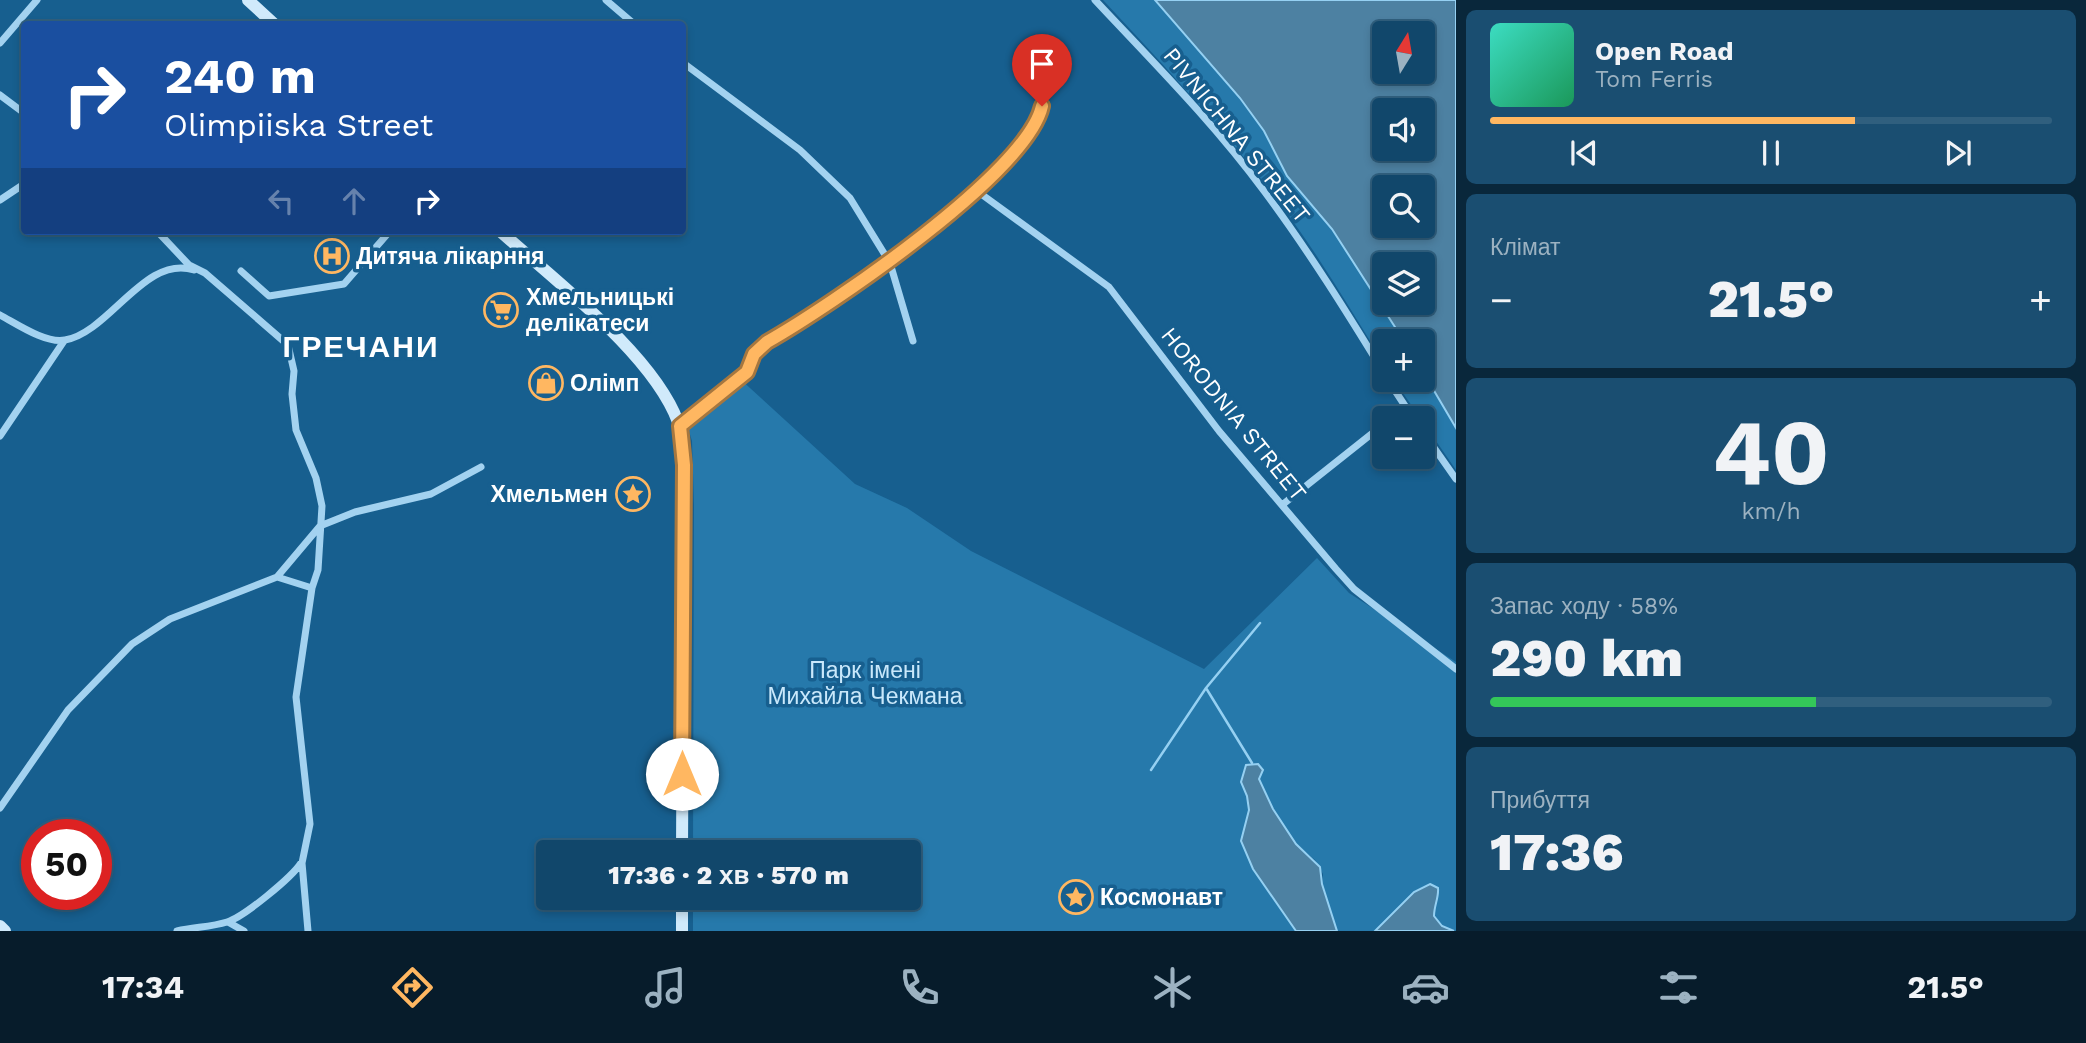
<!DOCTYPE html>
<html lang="uk">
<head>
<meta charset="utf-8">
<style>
	body { margin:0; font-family:"Work Sans",sans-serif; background:#1a4e71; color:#f1f3f6; height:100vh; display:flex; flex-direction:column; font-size:26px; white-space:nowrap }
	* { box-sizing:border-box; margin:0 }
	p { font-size:23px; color:#9cb2c1 }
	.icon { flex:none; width:38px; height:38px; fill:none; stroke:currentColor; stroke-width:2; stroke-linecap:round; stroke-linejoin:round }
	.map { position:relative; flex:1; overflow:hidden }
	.side { display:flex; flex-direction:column; gap:10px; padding:10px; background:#09273b; width:630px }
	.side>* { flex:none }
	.hud { position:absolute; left:21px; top:21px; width:665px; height:214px; border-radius:7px; box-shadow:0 4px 10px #0003,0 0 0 2px #305f7e; background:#1a4fa0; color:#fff; overflow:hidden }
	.needle { width:46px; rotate:11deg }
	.controls { position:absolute; left:1372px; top:21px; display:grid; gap:14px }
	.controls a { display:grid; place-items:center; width:63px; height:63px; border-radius:7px; background:#11476b; box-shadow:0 4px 10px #0003,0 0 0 2px #305f7e; font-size:35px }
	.speed { position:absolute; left:21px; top:819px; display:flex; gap:14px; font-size:35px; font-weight:700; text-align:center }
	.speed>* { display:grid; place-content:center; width:91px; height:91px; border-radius:50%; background:#11476b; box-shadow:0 4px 10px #0003,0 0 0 2px #305f7e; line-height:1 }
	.speed .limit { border:10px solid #d22; background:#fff; color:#111 }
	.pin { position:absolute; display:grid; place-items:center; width:60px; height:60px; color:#fff; margin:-72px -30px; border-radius:50% 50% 50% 0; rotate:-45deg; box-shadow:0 0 7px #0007 }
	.pin .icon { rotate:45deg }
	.me { position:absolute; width:77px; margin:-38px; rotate:0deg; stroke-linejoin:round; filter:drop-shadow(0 0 5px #0008) }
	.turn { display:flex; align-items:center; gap:24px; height:147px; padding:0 28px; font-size:32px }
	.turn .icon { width:91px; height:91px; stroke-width:2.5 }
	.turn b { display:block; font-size:49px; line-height:60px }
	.lanes { display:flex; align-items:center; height:66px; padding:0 28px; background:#0003; justify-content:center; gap:35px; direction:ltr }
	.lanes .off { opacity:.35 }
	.big { font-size:52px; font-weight:800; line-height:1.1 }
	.side .card { flex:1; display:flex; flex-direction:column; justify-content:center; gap:10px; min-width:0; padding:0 24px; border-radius:10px; background:#1a4e71 }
	.side .dial { align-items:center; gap:0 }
	.dial b { font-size:91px; line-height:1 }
	.song { display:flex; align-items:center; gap:21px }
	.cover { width:84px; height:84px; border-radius:10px; background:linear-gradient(135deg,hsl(170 70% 55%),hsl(150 70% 35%)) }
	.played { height:7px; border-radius:4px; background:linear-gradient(90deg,#ffb761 65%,#305f7e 65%) }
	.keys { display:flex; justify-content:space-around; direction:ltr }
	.heat { display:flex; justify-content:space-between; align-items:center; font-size:38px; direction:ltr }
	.charge { height:10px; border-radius:5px; background:linear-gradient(90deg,#34c759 58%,#305f7e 0) }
	.trip { position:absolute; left:536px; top:840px; width:385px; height:70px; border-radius:7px; background:#11476b; box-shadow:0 4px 10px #0003,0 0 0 2px #305f7e; font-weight:800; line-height:70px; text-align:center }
	.menu { display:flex; height:112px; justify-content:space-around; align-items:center; background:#071c2b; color:#9cb2c1 }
	.menu .icon { width:49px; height:49px }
	.menu .active { color:#ffb761 }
	.menu b { font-size:32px; color:#f1f3f6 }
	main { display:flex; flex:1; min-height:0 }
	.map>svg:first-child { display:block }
</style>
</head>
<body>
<main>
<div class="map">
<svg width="1456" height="931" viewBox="0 0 1456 931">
	<rect width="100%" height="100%" fill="#175f8f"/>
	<path fill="#2679ab" d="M1103 0H1155L1240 98 1264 131 1287 176 1332 229 1404 341H1384V364C1347 303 1310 241 1266 185 1215 120 1159 60 1103 0Z
		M1423 372 1456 428V470L1394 380H1423Z
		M739 378 855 484 907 508 971 551 1204 669 1317 558 1349 593 1456 662V931L1442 926 1434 916V903L1414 892 1375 931H1337L1322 884 1323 874 1315 860 1296 844 1273 809 1259 779 1241 782 1247 796 1249 810 1241 841 1253 869 1296 931H693V898H908V852H693L694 506 692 441 686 421Z"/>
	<path fill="#4d81a2" stroke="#95d0f2" stroke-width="2" fill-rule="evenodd" d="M1155 0H1456V428L1423 372V341H1404L1332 229 1287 176 1264 131 1240 98ZM1384 33H1423V72H1384ZM1384 110H1423V149H1384ZM1384 187H1423V226H1384ZM1384 264H1423V303H1384Z
		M1258 764 1263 770 1259 779 1273 809 1296 844 1320 867 1322 884 1337 931H1296L1253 869 1241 841 1249 810 1247 796 1241 782 1246 765Z
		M1430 884 1438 888C1439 897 1434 906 1434 916L1442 926 1454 931H1375L1414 892Z"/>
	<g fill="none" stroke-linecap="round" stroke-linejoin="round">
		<path stroke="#95d0f2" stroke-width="2.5" d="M1252 763 1206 688 1260 623
			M1151 770 1206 688"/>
		<path stroke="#a3d2f0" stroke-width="7" d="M606 0 634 24
			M1095 0C1153 62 1214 123 1264 191 1308 250 1346 311 1384 373
			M0 43 37 0
			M682 62 800 150 850 198 890 263 913 341
			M0 95 24 113
			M977 191 1109 287 1219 431 1336 569 1354 589 1456 669
			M0 200 24 184
			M157 231 189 265 205 273 288 345 294 371 292 394 296 430 316 478 322 506 318 570 312 588 296 697 310 824 302 863 308 931
			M241 271 269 296 344 284 390 231
			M0 315C17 324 46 344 65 340 110 332 145 254 194 270
			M1388 380 1413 418
			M1392 418 1405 408
			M680 426 747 372 754 354 767 342C830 307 1027 173 1042 106
			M1423 432 1456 479
			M0 436 64 341
			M1282 505 1384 424
			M277 577 312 588
			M0 808 68 710 132 644 170 619 277 577 320 526 355 512 431 494 481 467
			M228 922 244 931
			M177 931C194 927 211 927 227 922 244 917 292 877 301 863"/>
		<path stroke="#d0eafb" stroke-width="12" d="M248 0 274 24
			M500 231C554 280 653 354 678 422 683 435 683 451 684 465L682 852
			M0 926 5 931
			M682 931V898"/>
	</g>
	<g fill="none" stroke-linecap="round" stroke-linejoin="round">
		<g stroke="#a6773f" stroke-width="18">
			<path id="route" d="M682 774 684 465 680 426 747 372 754 354 767 342C829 307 1027 173 1042 106"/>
		</g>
		<use href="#route" stroke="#ffb761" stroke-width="12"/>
	</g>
	<defs>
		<g id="hospital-ring" transform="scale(1.75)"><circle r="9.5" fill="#175f8f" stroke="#ffb761" stroke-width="1.5"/><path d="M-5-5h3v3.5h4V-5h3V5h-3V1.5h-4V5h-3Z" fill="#ffb761"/></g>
		<g id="supermarket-ring" transform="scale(1.75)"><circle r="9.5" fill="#175f8f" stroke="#ffb761" stroke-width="1.5"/><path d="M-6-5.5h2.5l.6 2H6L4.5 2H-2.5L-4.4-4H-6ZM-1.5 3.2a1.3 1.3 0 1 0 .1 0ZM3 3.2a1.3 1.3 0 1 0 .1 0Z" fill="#ffb761"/></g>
		<g id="shop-ring" transform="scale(1.75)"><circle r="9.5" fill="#175f8f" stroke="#ffb761" stroke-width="1.5"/><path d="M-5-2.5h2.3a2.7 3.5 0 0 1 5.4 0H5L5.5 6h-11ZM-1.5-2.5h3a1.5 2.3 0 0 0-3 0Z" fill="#ffb761"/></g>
		<g id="sight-ring" transform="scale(1.75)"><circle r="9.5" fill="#175f8f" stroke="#ffb761" stroke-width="1.5"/><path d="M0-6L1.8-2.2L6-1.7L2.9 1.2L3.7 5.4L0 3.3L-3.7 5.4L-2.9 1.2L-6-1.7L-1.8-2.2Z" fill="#ffb761"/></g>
	</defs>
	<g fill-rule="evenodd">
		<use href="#hospital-ring" x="332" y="256"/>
		<use href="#supermarket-ring" x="501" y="310"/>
		<use href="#shop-ring" x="546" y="383"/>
		<use href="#sight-ring" x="633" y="494"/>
		<use href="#sight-ring" x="1076" y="897"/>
	</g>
	<g text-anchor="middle" stroke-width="7" stroke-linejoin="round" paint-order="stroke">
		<g font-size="23" fill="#fff" stroke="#175f8f">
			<text transform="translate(1237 135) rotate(51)" y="8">PIVNICHNA STREET</text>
			<text transform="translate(1234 414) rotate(51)" y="8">HORODNIA STREET</text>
		</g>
		<g font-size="23" font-weight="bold" fill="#fff" stroke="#175f8f" text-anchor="start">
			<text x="356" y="264">Дитяча лікарння</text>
			<text x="526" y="305">Хмельницькі<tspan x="526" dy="26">делікатеси</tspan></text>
			<text x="570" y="391">Олімп</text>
			<text x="608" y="502" text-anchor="end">Хмельмен</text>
			<text x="1100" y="905">Космонавт</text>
		</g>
		<g font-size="23" fill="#c9e8fb" stroke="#175f8f">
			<text x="865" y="678">Парк імені<tspan x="865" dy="26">Михайла Чекмана</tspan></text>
		</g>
		<g font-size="30" font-weight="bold" letter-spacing="2" fill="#fff" stroke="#175f8f">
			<text x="361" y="357">ГРЕЧАНИ</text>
		</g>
	</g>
</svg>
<div class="controls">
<a><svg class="needle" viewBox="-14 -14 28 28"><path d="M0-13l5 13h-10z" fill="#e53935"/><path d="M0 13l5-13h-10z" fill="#9cb2c1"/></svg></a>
<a><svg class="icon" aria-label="sound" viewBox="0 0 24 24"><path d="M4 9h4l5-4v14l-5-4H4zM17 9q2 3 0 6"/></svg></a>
<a><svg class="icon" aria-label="search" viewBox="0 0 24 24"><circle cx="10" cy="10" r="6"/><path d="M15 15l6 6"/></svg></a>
<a><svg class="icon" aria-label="layers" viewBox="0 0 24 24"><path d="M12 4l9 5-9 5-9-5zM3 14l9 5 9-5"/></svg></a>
<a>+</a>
<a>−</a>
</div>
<div class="speed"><div class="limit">50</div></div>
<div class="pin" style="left:1042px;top:106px;background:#d93025"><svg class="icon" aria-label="arrive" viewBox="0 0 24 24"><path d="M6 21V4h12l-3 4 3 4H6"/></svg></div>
<svg class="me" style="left:682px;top:774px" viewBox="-20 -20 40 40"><circle r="19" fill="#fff"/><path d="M0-13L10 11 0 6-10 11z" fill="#ffb761"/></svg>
<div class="trip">17:36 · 2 хв · 570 m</div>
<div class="hud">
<div class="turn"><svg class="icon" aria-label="right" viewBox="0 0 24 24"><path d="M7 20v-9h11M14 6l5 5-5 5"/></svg><div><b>240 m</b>Olimpiiska Street</div></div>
<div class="lanes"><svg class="icon off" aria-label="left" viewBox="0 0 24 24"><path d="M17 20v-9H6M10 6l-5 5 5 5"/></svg><svg class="icon off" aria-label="ahead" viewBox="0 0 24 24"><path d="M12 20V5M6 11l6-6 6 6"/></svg><svg class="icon" aria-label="right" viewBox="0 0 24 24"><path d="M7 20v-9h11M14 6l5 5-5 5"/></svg></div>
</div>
</div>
<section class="side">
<div class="card">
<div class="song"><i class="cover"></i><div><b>Open Road</b><p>Tom Ferris</p></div></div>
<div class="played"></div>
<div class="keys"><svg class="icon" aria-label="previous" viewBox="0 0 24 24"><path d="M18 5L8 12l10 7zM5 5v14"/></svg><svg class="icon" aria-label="pause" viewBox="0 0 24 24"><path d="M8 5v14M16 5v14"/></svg><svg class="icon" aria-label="next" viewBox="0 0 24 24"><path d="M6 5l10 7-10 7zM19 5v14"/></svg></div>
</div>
<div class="card"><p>Клімат</p>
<div class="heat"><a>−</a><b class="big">21.5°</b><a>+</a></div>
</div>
<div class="card dial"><b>40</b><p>km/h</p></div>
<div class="card"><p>Запас ходу · 58%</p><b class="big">290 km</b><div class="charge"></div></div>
<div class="card"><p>Прибуття</p><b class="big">17:36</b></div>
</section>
</main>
<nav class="menu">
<b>17:34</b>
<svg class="icon active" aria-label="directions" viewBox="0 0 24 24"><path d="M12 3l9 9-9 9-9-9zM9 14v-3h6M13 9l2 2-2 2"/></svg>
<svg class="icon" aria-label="music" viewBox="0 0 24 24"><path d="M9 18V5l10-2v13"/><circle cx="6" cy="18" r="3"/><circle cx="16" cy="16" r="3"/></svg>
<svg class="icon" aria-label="phone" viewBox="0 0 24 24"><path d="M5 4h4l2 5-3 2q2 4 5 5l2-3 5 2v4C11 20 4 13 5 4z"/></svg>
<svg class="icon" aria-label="climate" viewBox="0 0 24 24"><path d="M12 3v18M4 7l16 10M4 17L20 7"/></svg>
<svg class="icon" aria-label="car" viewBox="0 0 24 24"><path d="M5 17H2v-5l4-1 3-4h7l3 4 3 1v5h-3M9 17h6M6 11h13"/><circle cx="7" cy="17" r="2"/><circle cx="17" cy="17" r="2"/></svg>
<svg class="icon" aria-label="filters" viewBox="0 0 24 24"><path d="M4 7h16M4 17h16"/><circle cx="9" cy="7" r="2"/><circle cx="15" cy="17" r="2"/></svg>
<b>21.5°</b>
</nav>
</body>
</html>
